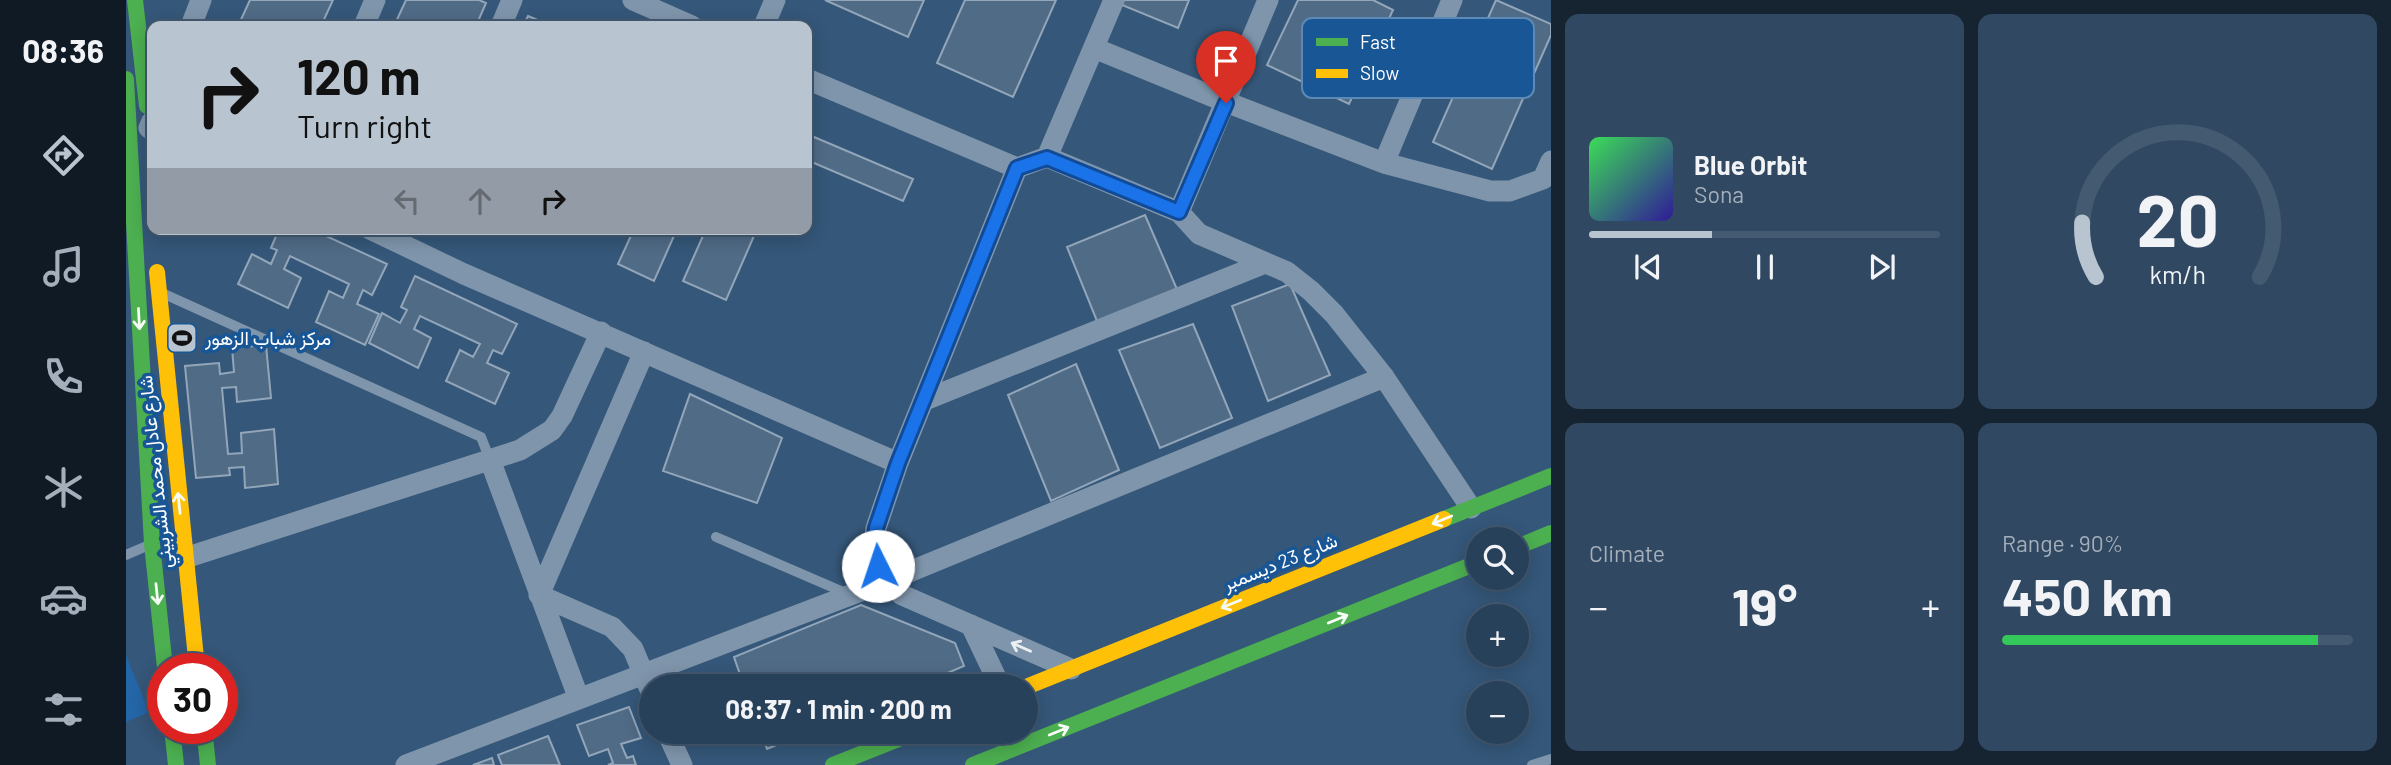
<!DOCTYPE html>
<html lang="en">
<head>
<meta charset="utf-8">
<style>
	body { margin:0; font-family:Barlow,Vazirmatn,sans-serif; background:#304861; color:#f1f3f6; height:100vh; display:flex; flex-direction:column; font-size:26px; white-space:nowrap }
	* { box-sizing:border-box; margin:0 }
	p { font-size:23px; color:#a5afbb }
	.icon { flex:none; width:38px; height:38px; fill:none; stroke:currentColor; stroke-width:2; stroke-linecap:round; stroke-linejoin:round }
	.map { position:relative; flex:1; overflow:hidden }
	.details { display:flex; flex-direction:column; gap:14px; padding:14px; background:#162432; width:840px }
	.details>* { flex:none }
	.banner { position:absolute; left:21px; top:21px; width:665px; height:214px; border-radius:14px; box-shadow:0 4px 18px #0003,0 0 0 2px #445a71; background:#b8c4d0; color:#111; overflow:hidden }
	.buttons { position:absolute; left:1340px; top:527px; display:grid; gap:14px }
	.buttons a { display:grid; place-items:center; width:63px; height:63px; border-radius:50%; background:#28415b; box-shadow:0 4px 18px #0003,0 0 0 2px #445a71; font-size:35px }
	.speed { position:absolute; left:21px; top:653px; display:flex; gap:14px; font-size:35px; font-weight:700; text-align:center }
	.speed>* { display:grid; place-content:center; width:91px; height:91px; border-radius:50%; background:#28415b; box-shadow:0 4px 18px #0003,0 0 0 2px #445a71; line-height:1 }
	.speed .limit { border:10px solid #d22; background:#fff; color:#111 }
	.pin { position:absolute; display:grid; place-items:center; width:60px; height:60px; color:#fff; margin:-72px -30px; border-radius:50% 50% 50% 0; rotate:-45deg; box-shadow:0 0 7px #0007 }
	.pin .icon { rotate:45deg }
	.me { position:absolute; width:77px; margin:-38px; rotate:356deg; stroke-linejoin:round; filter:drop-shadow(0 0 5px #0008) }
	.turn { display:flex; align-items:center; gap:24px; height:147px; padding:0 35px; font-size:32px }
	.turn .icon { width:91px; height:91px; stroke-width:2.5 }
	.turn b { display:block; font-size:49px; line-height:60px }
	.lanes { display:flex; align-items:center; height:66px; padding:0 35px; background:#0003; justify-content:center; gap:35px; direction:ltr }
	.lanes .off { opacity:.35 }
	.big { font-size:52px; font-weight:700; line-height:1.1 }
	.details .card { flex:1; display:flex; flex-direction:column; justify-content:center; gap:10px; min-width:0; padding:0 24px; border-radius:14px; background:#304861 }
	.details .dial { align-items:center; gap:0 }
	.dial svg { height:182px; overflow:visible; fill:none; stroke:#445a71; stroke-width:7; stroke-linecap:round; text-anchor:middle }
	.dial text { fill:#f1f3f6; stroke:none }
	.song { display:flex; align-items:center; gap:21px }
	.cover { width:84px; height:84px; border-radius:10px; background:linear-gradient(135deg,hsl(130 70% 55%),hsl(250 70% 35%)) }
	.played { height:7px; border-radius:4px; background:linear-gradient(90deg,#b8c4d0 35%,#445a71 35%) }
	.keys { display:flex; justify-content:space-around; direction:ltr }
	.heat { display:flex; justify-content:space-between; align-items:center; font-size:38px; direction:ltr }
	.charge { height:10px; border-radius:5px; background:linear-gradient(90deg,#34c759 90%,#445a71 0) }
	.details .tiles { flex:1; display:grid; gap:14px; grid-template-columns:repeat(2,1fr) }
	.trip { position:absolute; left:513px; top:674px; width:399px; height:70px; border-radius:35px; background:#28415b; box-shadow:0 4px 18px #0003,0 0 0 2px #445a71; font-weight:700; line-height:70px; text-align:center }
	main { display:flex; flex:1; min-height:0 }
	.dock { display:flex; flex-direction:column; width:126px; justify-content:space-around; align-items:center; background:#101a24; color:#a5afbb }
	.dock .icon { width:49px; height:49px }
	.dock .current { color:#b8c4d0 }
	.dock b { font-size:32px; color:#f1f3f6 }
	.map>svg:first-child { display:block }
</style>
</head>
<body>
<main>
<nav class="dock">
<b>08:36</b>
<svg class="icon current" aria-label="directions" viewBox="0 0 24 24"><path d="M12 3l9 9-9 9-9-9zM9 14v-3h6M13 9l2 2-2 2"/></svg>
<svg class="icon" aria-label="music" viewBox="0 0 24 24"><path d="M9 18V5l10-2v13"/><circle cx="6" cy="18" r="3"/><circle cx="16" cy="16" r="3"/></svg>
<svg class="icon" aria-label="phone" viewBox="0 0 24 24"><path d="M5 4h4l2 5-3 2q2 4 5 5l2-3 5 2v4C11 20 4 13 5 4z"/></svg>
<svg class="icon" aria-label="climate" viewBox="0 0 24 24"><path d="M12 3v18M4 7l16 10M4 17L20 7"/></svg>
<svg class="icon" aria-label="car" viewBox="0 0 24 24"><path d="M5 17H2v-5l4-1 3-4h7l3 4 3 1v5h-3M9 17h6M6 11h13"/><circle cx="7" cy="17" r="2"/><circle cx="17" cy="17" r="2"/></svg>
<svg class="icon" aria-label="filters" viewBox="0 0 24 24"><path d="M4 7h16M4 17h16"/><circle cx="9" cy="7" r="2"/><circle cx="15" cy="17" r="2"/></svg>
</nav>
<div class="map">
<svg width="1425" height="765" viewBox="0 0 1425 765">
	<rect width="100%" height="100%" fill="#355779"/>
	<path fill="#2466a8" d="M0 655 23 712 0 722Z"/>
	<path fill="#506b86" stroke="#93a6b9" stroke-width="2" d="M124 0H207L195 26H112Z
		M280 0H353L360 3 350 26H268Z
		M699 0H798L782 37Z
		M839 0H930L887 97 811 63Z
		M998 0H1063L1052 28 996 5Z
		M1172 0H1247L1267 10 1223 104 1141 65Z
		M1370 0 1425 24V35L1366 169 1307 142Z
		M402 16 426 26H397Z
		M681 134 787 179 777 201 681 160Z
		M1019 215 1053 294 973 326 941 247Z
		M153 229H185L261 264 246 295 237 290 231 304 253 314 239 345 190 322 203 291 217 298 223 284 164 256 158 269 175 278 162 308 112 284 126 254 145 264 151 250 145 248Z
		M508 229H551L528 281 492 264Z
		M580 229H631L600 300 557 281Z
		M289 276 391 324 376 354 367 350 361 363 383 373 369 404 320 381 334 350 347 357 354 344 294 316 288 329 305 338 292 368 243 343 256 313 274 323 281 310 275 307Z
		M1164 284 1204 375 1142 401 1106 306Z
		M1067 324 1106 418 1034 448 993 350Z
		M140 345 145 398 111 402 110 387 96 388 102 454 116 453 115 433 148 429 152 484 119 488 118 467 103 468 104 475 70 478 59 366 93 363 94 374 108 372 106 348Z
		M950 364 993 470 925 501 882 395Z
		M564 394 656 438 631 503 537 471Z
		M735 605 829 643 838 666 791 686H618L608 657Z
		M503 707 515 738 495 744 501 758 507 756 510 765H482L487 763 482 749 463 756 451 725Z
		M635 732H682L641 749Z
		M422 736 434 765H376L372 755Z
		M366 758 368 765H347Z"/>
	<g fill="none" stroke-linecap="round" stroke-linejoin="round">
		<path stroke="#7f95ab" stroke-width="10" d="M36 293 355 437 364 460
			M590 537 722 594
			M0 555 23 545
			M1406 765 1425 759"/>
		<path stroke="#7f95ab" stroke-width="21" d="M507 0 566 26
			M65 26 75 0
			M238 26 249 0
			M375 26 386 0
			M638 26 649 0
			M968 48 1100 102 1258 163 1326 0
			M681 79 891 168 921 157 1053 212 1073 234 1161 272 1185 291 1208 314 1258 377 1345 508
			M26 121 23 128 26 130
			M921 157 988 0
			M1258 163 1364 191H1384L1417 179 1425 161
			M891 168 772 463 750 528 748 546 752 566 761 581 776 595 945 669
			M1053 212 1142 0
			M244 229 338 274 772 463
			M518 352 413 595 486 627 507 649 525 692
			M799 400 1139 263
			M364 460 453 699
			M59 558 394 450 426 430 436 416 475 332
			M845 625 874 686
			M541 732 556 765
			M280 765 761 581 1258 377"/>
		<path stroke="#4caf50" stroke-width="16" d="M9 0 21 106
			M0 79 26 544 39 668
			M1318 519 1425 476
			M1391 547 1425 533
			M46 728 50 765
			M78 728 82 765
			M707 765 790 732
			M847 765 1353 562"/>
		<path stroke="#ffc107" stroke-width="16" d="M31 272 71 668
			M900 687 1318 519"/>
	</g>
	<defs><path id="oneway-shaft" d="M-6 0H5M1.5-3L5.5 0L1.5 3" fill="none" stroke-width="1.6" stroke-linecap="round" stroke-linejoin="round" transform="scale(1.75)"/></defs>
	<g stroke="#f6fbf6">
		<use href="#oneway-shaft" transform="translate(13 319) rotate(87)"/>
		<use href="#oneway-shaft" transform="translate(53 503) rotate(-96)"/>
		<use href="#oneway-shaft" transform="translate(1316 520) rotate(158)"/>
		<use href="#oneway-shaft" transform="translate(31 594) rotate(84)"/>
		<use href="#oneway-shaft" transform="translate(1105 604) rotate(158)"/>
		<use href="#oneway-shaft" transform="translate(1212 619) rotate(-22)"/>
		<use href="#oneway-shaft" transform="translate(933 731) rotate(-22)"/>
	</g>
	<use stroke="#eceff2" href="#oneway-shaft" transform="translate(895 647) rotate(-156)"/>
	<g fill="none" stroke-linecap="round" stroke-linejoin="round">
		<g stroke="#114b97" stroke-width="18">
			<path id="route" d="M752 566 748 546 750 528 772 463 891 168 921 158 1053 212 1100 103"/>
		</g>
		<use href="#route" stroke="#1a73e8" stroke-width="12"/>
	</g>
	<defs>
		<g id="stadium-square" transform="scale(1.575)"><rect x="-9" y="-9" width="18" height="18" rx="4" fill="#b8c4d0" stroke="#185696"/><path d="M0-5a6.5 5 0 1 0 0 10a6.5 5 0 1 0 0-10ZM-3.5-1.8h7v3.6h-7Z" fill="#111"/></g>
	</defs>
	<g fill-rule="evenodd">
		<use href="#stadium-square" x="56" y="338"/>
	</g>
	<g text-anchor="middle" stroke-width="7" stroke-linejoin="round" paint-order="stroke">
		<g font-size="19" fill="#fff" stroke="#185696" text-anchor="start">
			<text x="79" y="345">مركز شباب الزهور</text>
		</g>
		<g font-size="19" fill="#fff" stroke="#185696">
			<text transform="translate(29 472) rotate(-96)" y="7">شارع عادل محمد الشربيني</text>
			<text transform="translate(1154 562) rotate(-22)" y="7">شارع 23 ديسمبر</text>
		</g>
	</g>
	<rect x="1176" y="18" width="232" height="80" rx="10" fill="#185696" stroke="#5d89b6" stroke-width="2"/>
	<rect x="1190" y="38" width="32" height="8" fill="#4caf50"/>
	<rect x="1190" y="69" width="32" height="9" fill="#ffc107"/>
	<g font-size="19" fill="#fff">
		<text x="1234" y="49">Fast</text>
		<text x="1234" y="80">Slow</text>
	</g>
</svg>
<div class="buttons">
<a><svg class="icon" aria-label="search" viewBox="0 0 24 24"><circle cx="10" cy="10" r="6"/><path d="M15 15l6 6"/></svg></a>
<a>+</a>
<a>−</a>
</div>
<div class="speed"><div class="limit">30</div></div>
<div class="pin" style="left:1100px;top:103px;background:#d93025"><svg class="icon" aria-label="arrive" viewBox="0 0 24 24"><path d="M6 21V4h12l-3 4 3 4H6"/></svg></div>
<svg class="me" style="left:752px;top:566px" viewBox="-20 -20 40 40"><circle r="19" fill="#fff"/><path d="M0-13L10 11 0 6-10 11z" fill="#1a73e8"/></svg>
<div class="trip">08:37 · 1 min · 200 m</div>
<div class="banner">
<div class="turn"><svg class="icon" aria-label="right" viewBox="0 0 24 24"><path d="M7 20v-9h11M14 6l5 5-5 5"/></svg><div><b>120 m</b>Turn right</div></div>
<div class="lanes"><svg class="icon off" aria-label="left" viewBox="0 0 24 24"><path d="M17 20v-9H6M10 6l-5 5 5 5"/></svg><svg class="icon off" aria-label="ahead" viewBox="0 0 24 24"><path d="M12 20V5M6 11l6-6 6 6"/></svg><svg class="icon" aria-label="right" viewBox="0 0 24 24"><path d="M7 20v-9h11M14 6l5 5-5 5"/></svg></div>
</div>
</div>
<section class="details">
<div class="tiles">
<div class="card">
<div class="song"><i class="cover"></i><div><b>Blue Orbit</b><p>Sona</p></div></div>
<div class="played"></div>
<div class="keys"><svg class="icon" aria-label="previous" viewBox="0 0 24 24"><path d="M18 5L8 12l10 7zM5 5v14"/></svg><svg class="icon" aria-label="pause" viewBox="0 0 24 24"><path d="M8 5v14M16 5v14"/></svg><svg class="icon" aria-label="next" viewBox="0 0 24 24"><path d="M6 5l10 7-10 7zM19 5v14"/></svg></div>
</div>
<div class="card dial"><svg viewBox="0 0 100 80">
<path d="M14 69A42 42 0 1 1 86 69"/>
<path d="M14 69A42 42 0 0 1 8 45" stroke="#b8c4d0"/>
<text x="50" y="56" font-size="32" font-weight="700">20</text>
<text x="50" y="72" font-size="11">km/h</text>
</svg></div>
<div class="card"><p>Climate</p>
<div class="heat"><a>−</a><b class="big">19°</b><a>+</a></div>
</div>
<div class="card"><p>Range · 90%</p><b class="big">450 km</b><div class="charge"></div></div>
</div>
</section>
</main>
</body>
</html>
